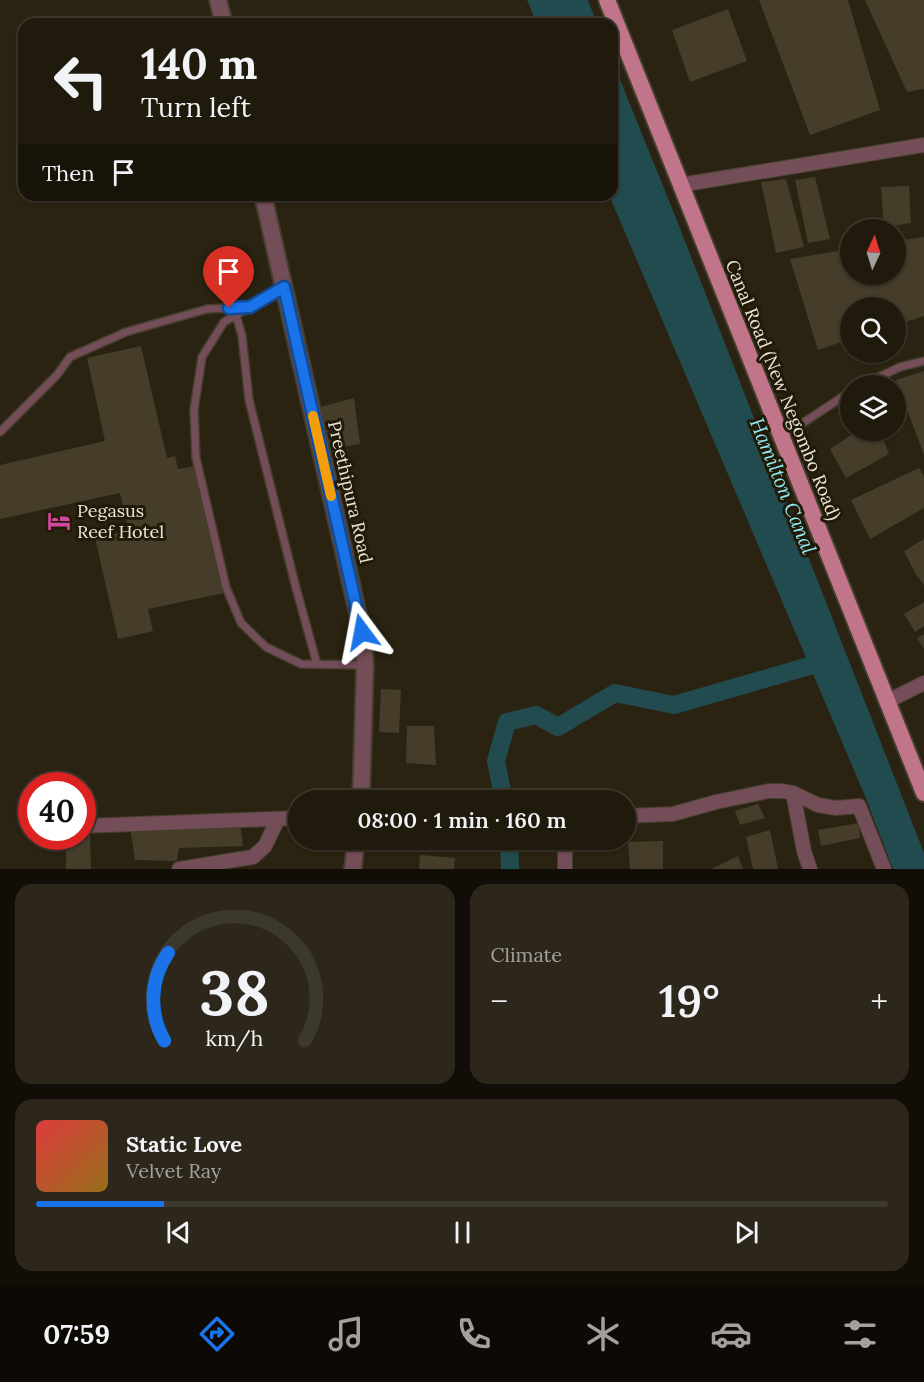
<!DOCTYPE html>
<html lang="en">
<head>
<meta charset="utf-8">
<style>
	body { margin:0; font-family:Lora,serif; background:#2d271b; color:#f1f3f6; height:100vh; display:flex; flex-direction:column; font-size:22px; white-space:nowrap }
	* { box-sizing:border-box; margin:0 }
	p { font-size:20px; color:#a2a19d }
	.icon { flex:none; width:33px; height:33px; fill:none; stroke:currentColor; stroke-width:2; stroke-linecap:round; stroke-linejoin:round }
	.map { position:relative; height:869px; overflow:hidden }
	.side { display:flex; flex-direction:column; gap:15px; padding:15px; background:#120e07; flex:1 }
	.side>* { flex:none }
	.hud { position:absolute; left:18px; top:18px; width:600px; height:183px; border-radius:18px; box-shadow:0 2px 4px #0004,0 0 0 2px #3d382e; background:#201a0d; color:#f1f3f6; overflow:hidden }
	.needle { width:39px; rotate:4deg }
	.tools { position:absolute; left:840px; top:219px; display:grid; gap:12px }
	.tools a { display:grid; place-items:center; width:66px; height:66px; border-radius:50%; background:#201a0d; box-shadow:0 2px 4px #0004,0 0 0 2px #3d382e; font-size:30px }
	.speed { position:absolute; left:18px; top:772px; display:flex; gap:12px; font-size:30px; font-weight:700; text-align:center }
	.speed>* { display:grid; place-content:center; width:78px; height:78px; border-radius:50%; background:#201a0d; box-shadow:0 2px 4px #0004,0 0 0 2px #3d382e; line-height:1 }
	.speed .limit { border:9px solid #d22; background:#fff; color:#111 }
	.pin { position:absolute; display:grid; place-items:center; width:51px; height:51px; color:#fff; margin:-62px -26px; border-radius:50% 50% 50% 0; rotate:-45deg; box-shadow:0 0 6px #0007 }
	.pin .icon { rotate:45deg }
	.me { position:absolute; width:66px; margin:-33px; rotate:347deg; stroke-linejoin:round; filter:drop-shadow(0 0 4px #0008) }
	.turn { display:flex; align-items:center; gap:21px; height:126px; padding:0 24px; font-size:27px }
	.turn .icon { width:78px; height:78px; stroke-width:2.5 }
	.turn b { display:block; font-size:42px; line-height:51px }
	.then { display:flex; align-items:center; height:57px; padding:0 24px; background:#0003; gap:12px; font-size:22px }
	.big { font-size:45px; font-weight:600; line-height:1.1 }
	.side .widget { flex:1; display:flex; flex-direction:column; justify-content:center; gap:9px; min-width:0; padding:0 21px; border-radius:18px; background:#2d271b }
	.side .dial { align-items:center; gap:0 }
	.dial svg { height:156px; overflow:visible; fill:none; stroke:#3d382e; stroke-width:7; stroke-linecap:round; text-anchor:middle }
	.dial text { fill:#f1f3f6; stroke:none }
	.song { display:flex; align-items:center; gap:18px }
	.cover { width:72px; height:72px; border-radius:9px; background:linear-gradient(135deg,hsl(0 70% 55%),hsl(40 70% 35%)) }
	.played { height:6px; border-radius:3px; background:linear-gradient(90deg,#1a73e8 15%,#3d382e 15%) }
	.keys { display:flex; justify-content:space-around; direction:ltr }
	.heat { display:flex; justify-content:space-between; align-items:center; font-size:33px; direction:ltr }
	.side .tiles { flex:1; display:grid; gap:15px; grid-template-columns:1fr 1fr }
	.widget:last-child { grid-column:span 2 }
	.trip { position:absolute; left:288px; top:790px; width:348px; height:60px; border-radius:30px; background:#201a0d; box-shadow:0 2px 4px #0004,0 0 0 2px #3d382e; font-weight:600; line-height:60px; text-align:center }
	.tabs { display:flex; height:96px; justify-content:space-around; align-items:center; background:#0d0a05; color:#a2a19d }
	.tabs .icon { width:42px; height:42px }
	.tabs .active { color:#1a73e8 }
	.tabs b { font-size:27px; color:#f1f3f6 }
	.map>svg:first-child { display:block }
</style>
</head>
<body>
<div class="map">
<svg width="924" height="869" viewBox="0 0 924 869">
	<rect width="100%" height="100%" fill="#2a2311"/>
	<path fill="#224b50" d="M527 0H588L597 24H537Z
		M612 60 674 213 924 853V869H893L865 796 609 195H612Z"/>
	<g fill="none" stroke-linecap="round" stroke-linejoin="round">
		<path stroke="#224b50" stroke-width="18" d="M504 801 496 761 507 722 536 715 558 727 615 693 674 705 830 660
			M509 840 510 869"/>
	</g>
	<path fill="#453d2a" d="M759 0H848L880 110 810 135Z
		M865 0H924V89L907 92Z
		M728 9 747 61 690 82 672 30Z
		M815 177 830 239 808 243 795 180Z
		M786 179 804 247 776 253 761 182Z
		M909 186 911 223 884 227 881 187Z
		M924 237V316L896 325V308H850V339L818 350 790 259 850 249V274H896V241Z
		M141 346 167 458 175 456 178 469 195 466 224 593 148 609 153 631 118 639 95 538 129 531 120 493 0 519V465L105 441 87 358Z
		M924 371V455L896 380Z
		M354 398 360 444 330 449 320 407Z
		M859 430H879L889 454 846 478 830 449Z
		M919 468 924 476V508L870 539 851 500Z
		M924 539V585L915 573 904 551Z
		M924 602V626L915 632 904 614Z
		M924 634V649L917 638Z
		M381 689 401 690 399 733 379 732Z
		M407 726H434L436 765 406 763Z
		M758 804 765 818 740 825 735 811Z
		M129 820 240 824 243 846 179 848 177 861 135 860Z
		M859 823 860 838 821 846 818 830Z
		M770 830 778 869H753L746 837Z
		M82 834 90 835 91 869H66V837H82Z
		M663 841V869H630L628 842Z
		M420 855 455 858 454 869H419Z
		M738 856 743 869H711Z"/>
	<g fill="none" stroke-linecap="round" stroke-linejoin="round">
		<g stroke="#453e2d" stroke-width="10">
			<path id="service" d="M284 287 224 322 202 357 194 410 196 458 226 587 241 623 266 647 301 664 365 665
				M236 315 242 336 249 400 296 588 317 664
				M860 386 900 367 924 361
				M0 432 57 375 70 357 126 332 207 309 248 307
				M783 436 850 392"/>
		</g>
		<g stroke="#453e2d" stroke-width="16">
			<path id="minor" d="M680 185 924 145
				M886 702 924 683
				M793 793 804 851 810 869
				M361 797 475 801
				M496 801 528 797 546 801
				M626 816 673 814 716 802 769 791H782L793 793 818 805 836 808 859 806 884 869
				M82 826 298 818
				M565 840V869
				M179 869 253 857 265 846 278 819"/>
		</g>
		<g stroke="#453e2d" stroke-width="20">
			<path id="tertiary" d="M218 0 224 24
				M263 195 362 632 365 665 361 801
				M353 869 356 840"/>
		</g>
		<g stroke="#453e2d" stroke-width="20">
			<path id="primary" d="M607 0 924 793"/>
		</g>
		<use href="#service" stroke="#734d58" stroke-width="7"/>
		<use href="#minor" stroke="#734d58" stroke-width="14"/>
		<use href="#tertiary" stroke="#734d58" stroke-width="16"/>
		<use href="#primary" stroke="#c0758b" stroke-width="16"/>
	</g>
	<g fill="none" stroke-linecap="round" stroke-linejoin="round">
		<g stroke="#114b97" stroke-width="15">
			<path id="route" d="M229 308 250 307 284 287 362 632"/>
		</g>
		<use href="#route" stroke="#1a73e8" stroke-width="10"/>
		<path stroke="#f59e0b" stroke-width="10" d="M313 416 331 496"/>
	</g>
	<defs>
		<g id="hotel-bare" transform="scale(1.8)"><path d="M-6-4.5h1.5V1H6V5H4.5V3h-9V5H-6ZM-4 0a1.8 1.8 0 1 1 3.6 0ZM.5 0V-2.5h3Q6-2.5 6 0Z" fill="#d1479c" stroke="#211a07" stroke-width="2.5" paint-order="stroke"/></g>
	</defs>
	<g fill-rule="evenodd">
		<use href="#hotel-bare" x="59" y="521"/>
	</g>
	<g text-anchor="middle" stroke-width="6" stroke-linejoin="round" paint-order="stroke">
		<g font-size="18" fill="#eae5da" stroke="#211a07">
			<text transform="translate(783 390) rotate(68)" y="6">Canal Road (New Negombo Road)</text>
			<text transform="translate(350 492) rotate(77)" y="6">Preethipura Road</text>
		</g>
		<g font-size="18" fill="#eae5da" stroke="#211a07" text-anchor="start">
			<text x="77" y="517">Pegasus<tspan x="77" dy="21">Reef Hotel</tspan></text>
		</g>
		<g font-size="20" font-style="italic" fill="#90eaf6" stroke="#211a07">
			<text transform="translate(783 486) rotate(68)" y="7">Hamilton Canal</text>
		</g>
	</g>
</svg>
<div class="tools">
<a><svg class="needle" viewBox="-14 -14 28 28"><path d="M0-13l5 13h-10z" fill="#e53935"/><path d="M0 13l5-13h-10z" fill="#a2a19d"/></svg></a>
<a><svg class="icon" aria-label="search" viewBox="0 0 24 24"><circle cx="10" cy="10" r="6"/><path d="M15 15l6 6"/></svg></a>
<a><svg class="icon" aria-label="layers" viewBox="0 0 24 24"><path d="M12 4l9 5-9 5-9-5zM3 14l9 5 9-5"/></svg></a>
</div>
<div class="speed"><div class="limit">40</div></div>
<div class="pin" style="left:229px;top:308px;background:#d93025"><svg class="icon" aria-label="arrive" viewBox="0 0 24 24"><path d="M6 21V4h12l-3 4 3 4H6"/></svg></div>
<svg class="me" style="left:362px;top:632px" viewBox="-20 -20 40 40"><path d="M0-17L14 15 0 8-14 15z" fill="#1a73e8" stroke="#fff" stroke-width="4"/></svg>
<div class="trip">08:00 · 1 min · 160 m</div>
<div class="hud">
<div class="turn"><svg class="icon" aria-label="left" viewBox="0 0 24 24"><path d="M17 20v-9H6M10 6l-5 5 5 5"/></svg><div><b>140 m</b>Turn left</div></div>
<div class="then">Then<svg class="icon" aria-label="arrive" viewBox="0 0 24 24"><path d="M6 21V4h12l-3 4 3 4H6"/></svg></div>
</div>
</div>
<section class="side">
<div class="tiles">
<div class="widget dial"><svg viewBox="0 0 100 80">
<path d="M14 69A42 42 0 1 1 86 69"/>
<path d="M14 69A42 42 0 0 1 16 24" stroke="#1a73e8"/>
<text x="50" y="56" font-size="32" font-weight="700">38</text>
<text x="50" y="72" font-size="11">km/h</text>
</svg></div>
<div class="widget"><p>Climate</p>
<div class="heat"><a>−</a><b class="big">19°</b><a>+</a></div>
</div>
<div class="widget">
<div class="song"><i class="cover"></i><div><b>Static Love</b><p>Velvet Ray</p></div></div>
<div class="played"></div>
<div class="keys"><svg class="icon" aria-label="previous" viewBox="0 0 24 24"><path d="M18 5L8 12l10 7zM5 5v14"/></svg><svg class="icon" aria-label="pause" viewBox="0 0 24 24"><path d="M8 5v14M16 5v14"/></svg><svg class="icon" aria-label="next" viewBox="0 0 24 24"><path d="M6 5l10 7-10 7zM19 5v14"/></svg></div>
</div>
</div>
</section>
<nav class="tabs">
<b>07:59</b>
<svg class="icon active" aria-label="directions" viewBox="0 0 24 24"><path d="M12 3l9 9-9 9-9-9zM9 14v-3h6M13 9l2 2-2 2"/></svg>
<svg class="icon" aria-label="music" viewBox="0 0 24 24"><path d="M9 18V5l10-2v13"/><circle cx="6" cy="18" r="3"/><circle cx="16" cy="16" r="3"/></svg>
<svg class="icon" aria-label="phone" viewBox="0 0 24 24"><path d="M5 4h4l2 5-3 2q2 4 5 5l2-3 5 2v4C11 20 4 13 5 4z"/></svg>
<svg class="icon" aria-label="climate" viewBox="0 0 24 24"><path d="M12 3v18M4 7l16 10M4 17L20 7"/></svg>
<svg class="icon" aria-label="car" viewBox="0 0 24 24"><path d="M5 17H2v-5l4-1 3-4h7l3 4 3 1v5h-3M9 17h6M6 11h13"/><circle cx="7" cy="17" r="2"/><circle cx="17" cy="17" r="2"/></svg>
<svg class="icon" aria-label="filters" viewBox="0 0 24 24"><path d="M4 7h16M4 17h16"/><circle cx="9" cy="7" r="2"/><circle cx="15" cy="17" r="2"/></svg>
</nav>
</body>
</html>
